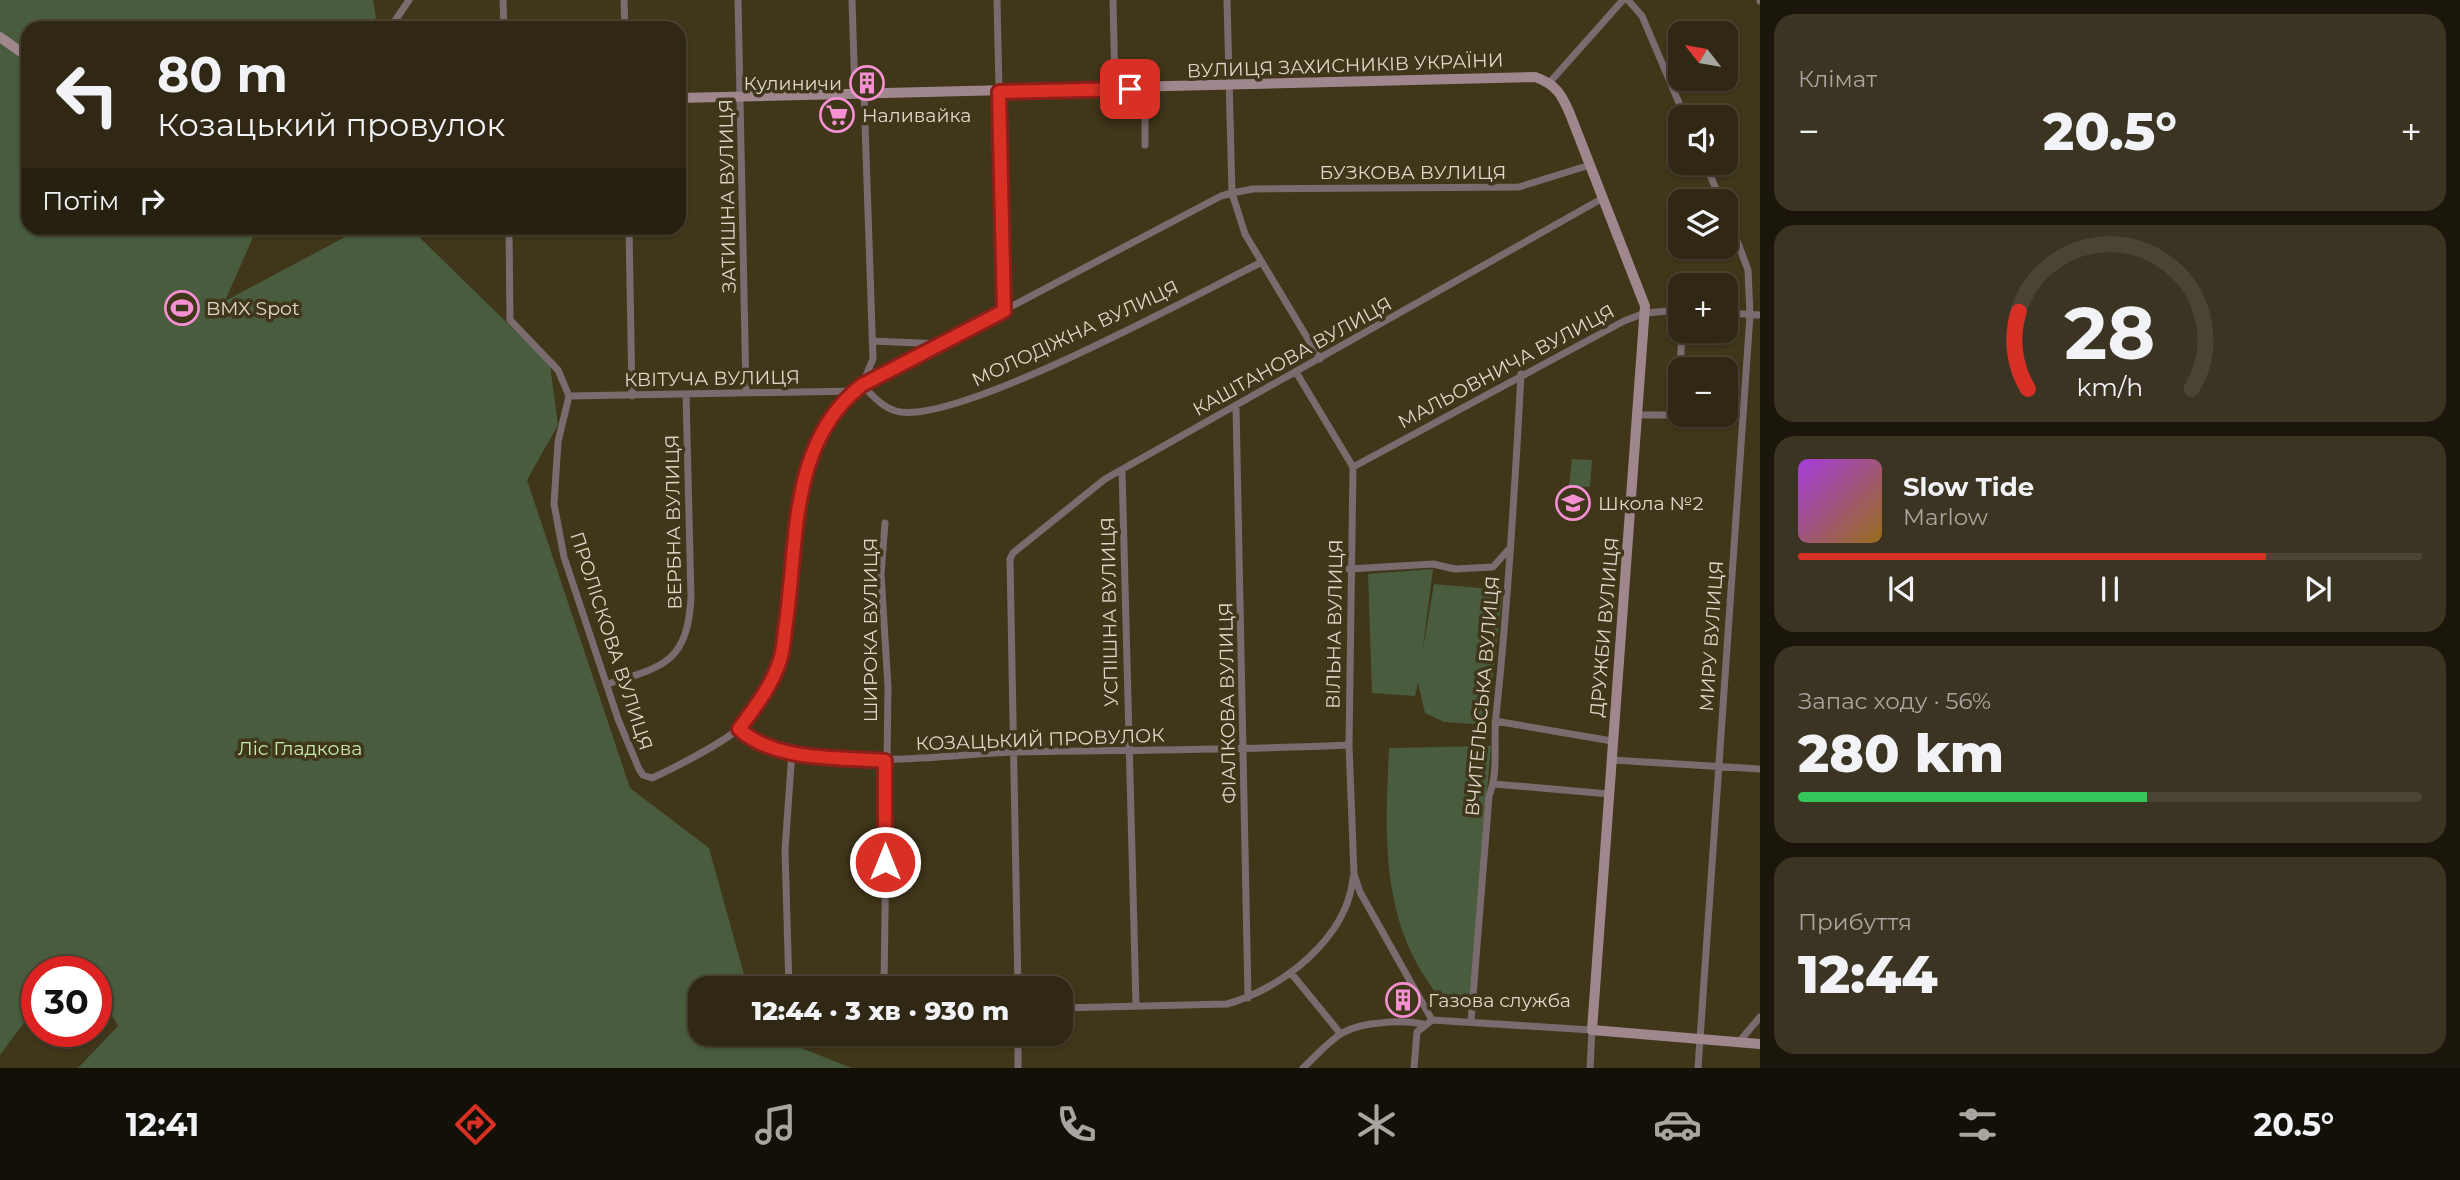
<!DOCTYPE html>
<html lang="uk">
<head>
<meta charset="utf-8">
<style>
	body { margin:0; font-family:Montserrat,sans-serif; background:#3c3422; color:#f1f3f6; height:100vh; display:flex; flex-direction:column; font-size:26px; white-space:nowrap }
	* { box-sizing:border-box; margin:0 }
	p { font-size:23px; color:#a8a6a0 }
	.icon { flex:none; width:38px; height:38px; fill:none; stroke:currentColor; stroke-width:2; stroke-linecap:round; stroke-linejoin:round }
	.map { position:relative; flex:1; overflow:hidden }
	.side { display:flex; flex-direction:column; gap:14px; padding:14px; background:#1a160b; width:700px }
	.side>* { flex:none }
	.banner { position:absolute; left:21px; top:21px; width:665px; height:214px; border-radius:21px; box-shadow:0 2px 5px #0004,0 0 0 2px #4b4434; background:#302814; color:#f1f3f6; overflow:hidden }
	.needle { width:46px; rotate:301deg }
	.tools { position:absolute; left:1668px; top:21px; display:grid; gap:14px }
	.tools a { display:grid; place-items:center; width:70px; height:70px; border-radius:14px; background:#302814; box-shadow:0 2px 5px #0004,0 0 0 2px #4b4434; font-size:35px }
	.speed { position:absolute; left:21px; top:956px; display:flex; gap:14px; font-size:35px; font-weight:700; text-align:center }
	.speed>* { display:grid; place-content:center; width:91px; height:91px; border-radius:50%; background:#302814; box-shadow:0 2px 5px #0004,0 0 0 2px #4b4434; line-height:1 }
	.speed .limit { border:10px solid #d22; background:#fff; color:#111 }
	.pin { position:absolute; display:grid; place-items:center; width:60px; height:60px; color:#fff; margin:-30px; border-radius:14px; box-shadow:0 4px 10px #0006 }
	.me { position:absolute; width:77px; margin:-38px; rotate:0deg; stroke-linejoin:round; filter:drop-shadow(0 0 5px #0008) }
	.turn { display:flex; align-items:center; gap:24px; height:147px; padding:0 21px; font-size:32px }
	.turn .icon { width:91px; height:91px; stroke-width:2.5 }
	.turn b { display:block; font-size:49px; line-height:60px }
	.then { display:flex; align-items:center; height:66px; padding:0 21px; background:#0003; gap:14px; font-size:26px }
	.big { font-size:52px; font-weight:800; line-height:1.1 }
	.side .card { flex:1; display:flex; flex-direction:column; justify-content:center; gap:10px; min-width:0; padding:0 24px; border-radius:21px; background:#3c3422 }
	.side .dial { align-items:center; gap:0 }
	.dial svg { height:182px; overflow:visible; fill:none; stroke:#4b4434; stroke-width:7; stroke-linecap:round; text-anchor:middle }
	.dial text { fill:#f1f3f6; stroke:none }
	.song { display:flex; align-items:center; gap:21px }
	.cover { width:84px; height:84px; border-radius:10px; background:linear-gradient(135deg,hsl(280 70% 55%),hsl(40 70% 35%)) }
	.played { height:7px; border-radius:4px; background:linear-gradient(90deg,#d93025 75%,#4b4434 75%) }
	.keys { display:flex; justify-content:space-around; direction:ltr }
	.heat { display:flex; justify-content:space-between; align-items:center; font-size:38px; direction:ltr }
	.charge { height:10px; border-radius:5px; background:linear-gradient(90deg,#34c759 56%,#4b4434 0) }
	.trip { position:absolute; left:688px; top:976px; width:385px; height:70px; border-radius:21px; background:#302814; box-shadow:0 2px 5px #0004,0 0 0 2px #4b4434; font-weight:800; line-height:70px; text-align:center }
	.menu { display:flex; height:112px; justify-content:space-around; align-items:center; background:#131008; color:#a8a6a0 }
	.menu .icon { width:49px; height:49px }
	.menu .current { color:#d93025 }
	.menu b { font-size:32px; color:#f1f3f6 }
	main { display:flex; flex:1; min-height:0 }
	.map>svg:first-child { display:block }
</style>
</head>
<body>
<main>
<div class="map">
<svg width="1760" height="1068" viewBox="0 0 1760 1068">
	<rect width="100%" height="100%" fill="#40361a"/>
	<path fill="#495c3e" d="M0 0H373L376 17 370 28H28V228H257L225 301 362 228H410L550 365 558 425 527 480 630 788 709 848 748 989H700V1034H765L852 1068H78L118 1026 96 989V971H86L75 954 62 971H37V1005L0 1055Z
		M1572 459 1592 460 1590 487 1569 486Z
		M1433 569 1422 655 1434 584 1503 590 1487 725 1444 722 1425 713 1418 683 1415 696 1372 693 1368 574Z
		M1491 746 1469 1003 1440 1000C1431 985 1419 970 1412 954 1381 889 1386 817 1389 748Z"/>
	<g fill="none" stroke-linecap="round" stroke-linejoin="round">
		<path stroke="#7a6b6e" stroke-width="7" d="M503 0 504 28
			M624 0 625 28
			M738 0 746 392
			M852 0 855 95
			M997 0 1004 311
			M1113 0 1115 88
			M1628 0 1642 16 1685 117
			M1760 0V1
			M390 28 409 0
			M1550 82 1623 0
			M1145 88V145
			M864 94 873 359 862 385C872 395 882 407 896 411 954 428 1198 293 1262 262
			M1705 163 1721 201
			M509 228 510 320 558 370 569 396 558 442 554 504 564 557 618 719 639 769 643 775 652 778C672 769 727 741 740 727 831 634 751 469 862 385L1221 196 1232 193 1227 0
			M629 228 632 396
			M1726 313 1760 315
			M872 341 941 344
			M1320 359 1245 234 1232 193 1253 189 1519 187 1590 165
			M1680 369 1682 331
			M1296 372 1353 467 1349 745 1354 874 1360 892 1432 1020
			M569 396 855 391
			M1236 406 1248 998
			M1638 415H1677L1680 379
			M1353 467 1624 321 1645 313 1680 310
			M1122 470 1136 1005
			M1349 569 1433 564 1455 569 1493 567 1509 549
			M608 684C664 666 687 663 691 598L686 394
			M1495 721 1612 741
			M739 729C795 779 948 753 1019 752 1129 750 1239 750 1349 745
			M1612 760 1760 769
			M1494 784 1609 794
			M1291 973 1340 1033
			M789 989 785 850 792 751
			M884 989 888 687 881 574 885 523
			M1018 989 1010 559 1013 553 1105 479 1603 198
			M1060 1008 1227 1004C1282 989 1347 938 1353 878
			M1471 1021 1489 796C1499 771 1493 743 1496 716 1508 603 1515 488 1521 374
			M1018 1034V1068
			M1738 1043 1760 1017
			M1303 1068C1332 1041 1339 1026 1380 1023 1396 1021 1408 1021 1423 1024
			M1414 1068 1417 1032 1432 1020 1592 1030 1590 1068
			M1698 1068 1750 315 1748 270 1726 211"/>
		<path stroke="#a0878d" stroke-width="10" d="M0 37 28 57
			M679 98 1535 77C1556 84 1562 95 1570 114L1645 306 1592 1030 1760 1044"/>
	</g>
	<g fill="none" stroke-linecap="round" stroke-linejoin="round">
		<g stroke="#8d1f18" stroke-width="18">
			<path id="route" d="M885 862V761C840 757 775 762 739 729 755 707 772 686 780 660 784 648 784 635 786 623 798 540 789 442 862 385L1004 311 999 92 1130 89"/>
		</g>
		<use href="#route" stroke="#d93025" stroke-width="12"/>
	</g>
	<defs>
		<g id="building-ring" transform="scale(1.75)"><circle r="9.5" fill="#40361a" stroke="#f591d2" stroke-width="1.5"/><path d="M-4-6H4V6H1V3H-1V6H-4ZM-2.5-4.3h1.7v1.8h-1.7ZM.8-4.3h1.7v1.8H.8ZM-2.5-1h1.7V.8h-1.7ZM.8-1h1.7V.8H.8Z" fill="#f591d2"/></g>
		<g id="supermarket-ring" transform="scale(1.75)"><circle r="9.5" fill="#40361a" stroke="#f591d2" stroke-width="1.5"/><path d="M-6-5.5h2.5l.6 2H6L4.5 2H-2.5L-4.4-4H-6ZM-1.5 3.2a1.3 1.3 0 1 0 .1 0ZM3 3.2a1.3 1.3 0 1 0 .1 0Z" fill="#f591d2"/></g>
		<g id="stadium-ring" transform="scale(1.75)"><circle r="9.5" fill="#40361a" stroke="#f591d2" stroke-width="1.5"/><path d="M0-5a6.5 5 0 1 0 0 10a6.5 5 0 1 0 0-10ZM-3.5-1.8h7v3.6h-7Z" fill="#f591d2"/></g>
		<g id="school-ring" transform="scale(1.75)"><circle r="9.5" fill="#40361a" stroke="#f591d2" stroke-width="1.5"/><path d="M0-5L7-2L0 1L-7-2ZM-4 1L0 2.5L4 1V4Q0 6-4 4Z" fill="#f591d2"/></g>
	</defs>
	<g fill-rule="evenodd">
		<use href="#building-ring" x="867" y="83"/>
		<use href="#supermarket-ring" x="837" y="115"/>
		<use href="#stadium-ring" x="182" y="308"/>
		<use href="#school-ring" x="1573" y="503"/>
		<use href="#building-ring" x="1403" y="1000"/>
	</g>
	<g text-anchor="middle" stroke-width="7" stroke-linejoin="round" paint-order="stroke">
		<g font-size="19" fill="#ded8c8" stroke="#40361a">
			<text transform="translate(1345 65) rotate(-2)" y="7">ВУЛИЦЯ ЗАХИСНИКІВ УКРАЇНИ</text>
			<text x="1413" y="179">БУЗКОВА ВУЛИЦЯ</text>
			<text transform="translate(727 196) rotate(-91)" y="7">ЗАТИШНА ВУЛИЦЯ</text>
			<text transform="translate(1075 333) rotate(-25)" y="7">МОЛОДІЖНА ВУЛИЦЯ</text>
			<text transform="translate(1292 356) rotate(-29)" y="7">КАШТАНОВА ВУЛИЦЯ</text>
			<text transform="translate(1506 366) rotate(-28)" y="7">МАЛЬОВНИЧА ВУЛИЦЯ</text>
			<text transform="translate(712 378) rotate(-1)" y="7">КВІТУЧА ВУЛИЦЯ</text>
			<text transform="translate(673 522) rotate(-91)" y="7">ВЕРБНА ВУЛИЦЯ</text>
			<text transform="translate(1109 612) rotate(-91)" y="7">УСПІШНА ВУЛИЦЯ</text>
			<text transform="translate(1334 624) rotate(-89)" y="7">ВІЛЬНА ВУЛИЦЯ</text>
			<text transform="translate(1604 627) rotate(-85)" y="7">ДРУЖБИ ВУЛИЦЯ</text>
			<text transform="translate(870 630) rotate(-90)" y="7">ШИРОКА ВУЛИЦЯ</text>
			<text transform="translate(1711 636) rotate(-86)" y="7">МИРУ ВУЛИЦЯ</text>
			<text transform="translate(612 641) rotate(72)" y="7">ПРОЛІСКОВА ВУЛИЦЯ</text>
			<text transform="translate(1482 696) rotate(-85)" y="7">ВЧИТЕЛЬСЬКА ВУЛИЦЯ</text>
			<text transform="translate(1227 703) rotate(-91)" y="7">ФІАЛКОВА ВУЛИЦЯ</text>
			<text transform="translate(1040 739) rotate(-2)" y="7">КОЗАЦЬКИЙ ПРОВУЛОК</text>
		</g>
		<g font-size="19" fill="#ded8c8" stroke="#40361a" text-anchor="start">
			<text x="842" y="90" text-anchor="end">Кулиничи</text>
			<text x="862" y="122">Наливайка</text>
			<text x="206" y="315">BMX Spot</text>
			<text x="1598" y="510">Школа №2</text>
			<text x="1428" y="1007">Газова служба</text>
		</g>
		<g font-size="19" fill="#c3e9ac" stroke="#40361a">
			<text x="300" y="755">Ліс Гладкова</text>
		</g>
	</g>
</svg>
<div class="tools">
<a><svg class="needle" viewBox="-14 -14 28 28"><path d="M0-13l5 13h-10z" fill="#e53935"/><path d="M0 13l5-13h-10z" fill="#a8a6a0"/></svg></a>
<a><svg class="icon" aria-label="sound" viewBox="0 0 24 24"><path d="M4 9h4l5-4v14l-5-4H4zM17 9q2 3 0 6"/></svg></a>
<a><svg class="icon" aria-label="layers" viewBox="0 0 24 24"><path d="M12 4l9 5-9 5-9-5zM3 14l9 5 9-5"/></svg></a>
<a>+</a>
<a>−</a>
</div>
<div class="speed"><div class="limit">30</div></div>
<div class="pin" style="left:1130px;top:89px;background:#d93025"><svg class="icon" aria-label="arrive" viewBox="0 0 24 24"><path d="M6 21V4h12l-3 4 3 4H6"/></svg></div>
<svg class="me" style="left:885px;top:862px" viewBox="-20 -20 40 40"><circle r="17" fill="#d93025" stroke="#fff" stroke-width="3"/><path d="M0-11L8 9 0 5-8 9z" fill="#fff"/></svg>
<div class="trip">12:44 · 3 хв · 930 m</div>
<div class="banner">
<div class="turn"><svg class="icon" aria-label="left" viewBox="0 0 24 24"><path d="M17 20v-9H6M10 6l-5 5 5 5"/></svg><div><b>80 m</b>Козацький провулок</div></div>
<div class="then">Потім<svg class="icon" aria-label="right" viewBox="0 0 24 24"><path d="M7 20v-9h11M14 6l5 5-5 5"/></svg></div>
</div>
</div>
<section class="side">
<div class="card"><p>Клімат</p>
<div class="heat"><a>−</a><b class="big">20.5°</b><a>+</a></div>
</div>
<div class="card dial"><svg viewBox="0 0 100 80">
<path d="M14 69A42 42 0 1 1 86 69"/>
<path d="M14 69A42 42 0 0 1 10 35" stroke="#d93025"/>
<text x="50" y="56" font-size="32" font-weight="700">28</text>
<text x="50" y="72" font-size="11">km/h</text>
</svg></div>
<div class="card">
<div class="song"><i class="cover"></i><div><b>Slow Tide</b><p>Marlow</p></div></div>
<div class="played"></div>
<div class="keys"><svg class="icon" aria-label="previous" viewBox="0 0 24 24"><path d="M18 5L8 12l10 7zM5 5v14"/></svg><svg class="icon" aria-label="pause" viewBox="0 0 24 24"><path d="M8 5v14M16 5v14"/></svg><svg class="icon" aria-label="next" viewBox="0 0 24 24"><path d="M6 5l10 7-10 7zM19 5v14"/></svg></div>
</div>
<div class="card"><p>Запас ходу · 56%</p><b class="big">280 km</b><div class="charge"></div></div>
<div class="card"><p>Прибуття</p><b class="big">12:44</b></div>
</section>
</main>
<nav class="menu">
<b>12:41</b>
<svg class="icon current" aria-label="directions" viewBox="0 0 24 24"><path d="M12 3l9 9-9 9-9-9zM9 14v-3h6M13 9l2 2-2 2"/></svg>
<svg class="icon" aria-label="music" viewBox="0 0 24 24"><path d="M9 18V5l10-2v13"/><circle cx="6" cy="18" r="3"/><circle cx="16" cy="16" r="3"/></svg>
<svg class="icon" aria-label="phone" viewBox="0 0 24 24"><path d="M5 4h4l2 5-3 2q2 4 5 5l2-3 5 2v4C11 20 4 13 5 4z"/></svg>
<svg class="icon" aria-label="climate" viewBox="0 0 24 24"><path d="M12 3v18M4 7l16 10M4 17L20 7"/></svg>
<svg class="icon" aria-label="car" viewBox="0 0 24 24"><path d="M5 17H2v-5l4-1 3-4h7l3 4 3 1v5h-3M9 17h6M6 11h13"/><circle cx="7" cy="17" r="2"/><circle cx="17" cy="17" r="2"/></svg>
<svg class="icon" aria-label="filters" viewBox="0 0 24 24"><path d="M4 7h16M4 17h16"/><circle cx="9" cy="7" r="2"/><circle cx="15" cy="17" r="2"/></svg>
<b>20.5°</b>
</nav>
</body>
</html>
